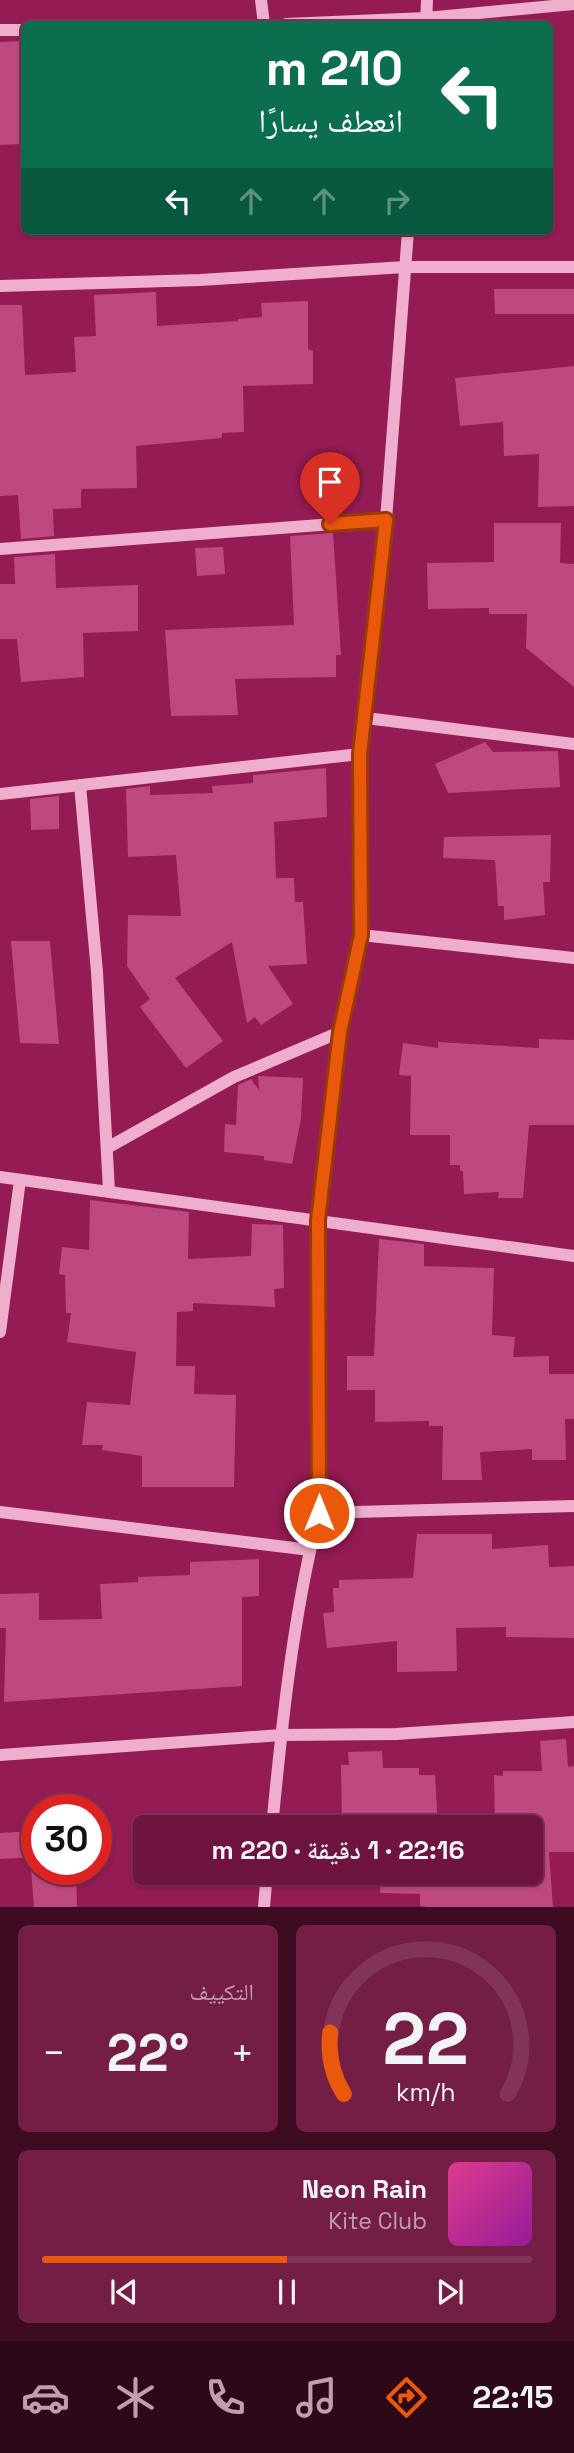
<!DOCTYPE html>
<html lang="ar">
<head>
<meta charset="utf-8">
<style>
	body { margin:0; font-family:"Space Grotesk","Noto Naskh Arabic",sans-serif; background:#741d45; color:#f1f3f6; direction:rtl; height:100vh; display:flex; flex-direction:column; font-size:26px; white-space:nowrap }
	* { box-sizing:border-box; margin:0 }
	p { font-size:23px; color:#c09eb0 }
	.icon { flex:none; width:38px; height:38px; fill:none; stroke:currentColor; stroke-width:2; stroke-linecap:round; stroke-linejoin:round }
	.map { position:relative; height:1907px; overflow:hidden; direction:ltr }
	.drawer { display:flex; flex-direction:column; gap:18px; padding:18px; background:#3d0b22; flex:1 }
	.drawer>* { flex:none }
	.top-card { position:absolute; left:21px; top:21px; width:532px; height:214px; border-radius:10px; box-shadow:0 2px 5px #0004,0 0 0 2px #813358; direction:rtl; background:#0b6e4f; color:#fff; overflow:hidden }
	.speed { position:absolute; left:21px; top:1794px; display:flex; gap:14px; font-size:35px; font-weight:700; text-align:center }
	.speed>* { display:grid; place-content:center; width:91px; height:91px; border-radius:50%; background:#6f143e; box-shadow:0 2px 5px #0004,0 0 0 2px #813358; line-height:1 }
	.speed .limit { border:10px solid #d22; background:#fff; color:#111 }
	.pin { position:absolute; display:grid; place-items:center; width:60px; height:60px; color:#fff; margin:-72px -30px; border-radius:50% 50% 50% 0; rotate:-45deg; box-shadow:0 0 7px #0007 }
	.pin .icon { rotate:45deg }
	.me { position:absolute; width:77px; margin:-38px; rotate:0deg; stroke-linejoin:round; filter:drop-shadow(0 0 5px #0008) }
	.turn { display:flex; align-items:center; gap:24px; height:147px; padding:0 35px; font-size:32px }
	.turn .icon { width:91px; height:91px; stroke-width:2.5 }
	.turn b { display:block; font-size:49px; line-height:60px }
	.lanes { display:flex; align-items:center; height:66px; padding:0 35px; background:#0003; justify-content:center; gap:35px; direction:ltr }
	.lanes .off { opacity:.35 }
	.big { font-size:52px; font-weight:600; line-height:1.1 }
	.drawer .widget { flex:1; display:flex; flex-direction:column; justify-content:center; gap:10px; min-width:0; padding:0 24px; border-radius:10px; background:#741d45 }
	.drawer .dial { align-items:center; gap:0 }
	.dial svg { height:182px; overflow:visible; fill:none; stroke:#813358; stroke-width:7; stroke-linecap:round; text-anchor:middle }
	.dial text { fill:#f1f3f6; stroke:none }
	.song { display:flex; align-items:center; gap:21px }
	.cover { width:84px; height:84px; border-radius:10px; background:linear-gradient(135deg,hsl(330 70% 55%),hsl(300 70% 35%)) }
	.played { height:7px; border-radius:4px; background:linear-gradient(90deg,#ea580c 50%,#813358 50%) }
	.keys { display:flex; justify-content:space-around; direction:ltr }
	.heat { display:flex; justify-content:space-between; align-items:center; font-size:38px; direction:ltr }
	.drawer .tiles { flex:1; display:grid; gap:18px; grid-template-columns:1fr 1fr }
	.widget:last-child { grid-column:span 2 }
	.trip { position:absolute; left:133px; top:1815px; width:410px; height:70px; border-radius:10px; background:#6f143e; box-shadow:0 2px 5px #0004,0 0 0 2px #813358; font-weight:600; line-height:70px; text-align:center; direction:rtl }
	.tabs { display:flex; height:112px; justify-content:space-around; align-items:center; background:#2c0819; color:#c09eb0 }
	.tabs .icon { width:49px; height:49px }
	.tabs .selected { color:#ea580c }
	.tabs b { font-size:32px; color:#f1f3f6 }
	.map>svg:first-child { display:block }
</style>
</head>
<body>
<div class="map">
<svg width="574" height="1907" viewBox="0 0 574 1907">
	<rect width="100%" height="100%" fill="#941b53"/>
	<path fill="#bd4980" d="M24 41V144L0 145V42Z
		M494 289H574V314H495Z
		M156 292 157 326 238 321V319L262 317 261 303 308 301V349L313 351V384L243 386 244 432 222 433V438L136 446 137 488 81 489V508L53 509 54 536 21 539 18 495 0 496V305H22L25 375 76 372 74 337 96 336 94 295Z
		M574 366V506L538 507 539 454 504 456 503 422 460 426 455 378Z
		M494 523H561L560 563 574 564V687L526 648 527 614H489V608L428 609 427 563 494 562Z
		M333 533 341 655H336V677L235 679 238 715 171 716 165 630 294 625 290 536Z
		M223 547 225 574 197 576 195 548Z
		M55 554 56 588 138 585V631L83 633 84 677 21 682 17 639H0V584H15L14 557Z
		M485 742 493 752 558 751 560 787 448 793 435 764Z
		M326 768 327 817 274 822 276 878H294L295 902H303L307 964 268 966 293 1004 261 1025 255 1017 247 1023 232 942 175 978 223 1041 186 1068 140 1007 150 999 127 966 128 915 181 916 176 855 128 857 126 789 150 786V795L213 793 212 786 253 783V775Z
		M59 796V829L31 830 30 799Z
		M551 835 550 882H543L545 915 504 920V906H498L495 860 443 858 444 837Z
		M11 941H50L59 1044 20 1043Z
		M539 1039 574 1040V1125H529L523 1198H498L499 1192 464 1194 463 1171H460V1165H450V1135H410L411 1076 399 1075 403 1043 438 1048V1042L539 1048Z
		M258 1076 303 1078 301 1119 292 1164 264 1160V1156L224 1152 225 1124 236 1125 238 1085 251 1079 259 1090Z
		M90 1200 189 1212 188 1259 251 1256 252 1224 283 1225 284 1288 274 1289 275 1307 193 1303V1311L177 1312 176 1366H195L194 1394 236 1395 234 1487H142V1456L102 1450 103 1445H82L87 1402 130 1405 136 1352 67 1342 71 1313H66L65 1275 59 1274 62 1247 89 1250Z
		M379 1239 424 1244V1266L494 1268 492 1335 515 1337 513 1357 549 1356V1374H574V1419H565L566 1460H532V1449L480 1452 482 1480H442L443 1426H429V1421L375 1422V1390H347V1356H374Z
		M417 1534H492V1549L548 1545 549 1567 574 1566V1638L506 1637V1627L456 1628 457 1671 397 1672V1641L327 1648 323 1613 334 1612 333 1588H339V1580L413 1578Z
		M259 1559V1596L242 1597V1686L4 1702 6 1628H0V1594L39 1593V1620L102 1619 100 1584 138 1582V1577L190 1575V1562Z
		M566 1739 568 1767 574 1766V1852H549L553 1907H428L420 1906V1894L380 1893 381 1872H530V1827H495L494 1775 503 1776V1771H542L540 1741Z
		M382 1751 383 1768H419V1775H435L438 1827 342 1825 341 1765H349L348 1752Z
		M37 1831V1857L0 1859V1833Z
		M31 1869H76L77 1907H34Z"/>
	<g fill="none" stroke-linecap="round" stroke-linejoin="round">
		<path stroke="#efaecd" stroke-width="12" d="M261 0 264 24
			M286 24 426 18 574 4
			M426 24 427 0
			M0 30H24
			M0 286 200 280 405 267H574
			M0 549 386 520
			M366 718 574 744
			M80 785 97 972 109 1191
			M0 794 360 754
			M361 935 574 958
			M107 1148 234 1077 340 1032
			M0 1177 574 1256
			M0 1332 20 1180
			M0 1512 310 1550
			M319 1513 574 1506
			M0 1755 281 1735 396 1734 574 1722
			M272 1827C282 1723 293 1615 319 1513V1220L340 1032 361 935 360 754 386 520 408 231
			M264 1907 267 1872"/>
	</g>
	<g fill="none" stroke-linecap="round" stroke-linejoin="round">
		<g stroke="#983908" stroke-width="18">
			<path id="route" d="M319 1513 318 1220 340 1032 361 935 360 754 386 520 330 524"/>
		</g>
		<use href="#route" stroke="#ea580c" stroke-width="12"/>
	</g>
</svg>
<div class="speed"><div class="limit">30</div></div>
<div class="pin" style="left:330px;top:524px;background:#d93025"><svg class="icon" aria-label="arrive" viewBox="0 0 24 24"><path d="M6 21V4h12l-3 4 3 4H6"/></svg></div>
<svg class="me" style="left:319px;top:1513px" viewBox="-20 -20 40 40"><circle r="17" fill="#ea580c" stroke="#fff" stroke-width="3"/><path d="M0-11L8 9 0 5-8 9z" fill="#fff"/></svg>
<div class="trip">22:16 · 1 دقيقة · 220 m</div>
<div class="top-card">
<div class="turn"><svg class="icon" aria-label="left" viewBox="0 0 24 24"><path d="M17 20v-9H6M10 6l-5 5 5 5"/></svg><div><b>210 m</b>انعطف يسارًا</div></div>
<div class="lanes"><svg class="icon" aria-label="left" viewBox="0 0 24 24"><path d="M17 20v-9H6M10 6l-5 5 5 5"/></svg><svg class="icon off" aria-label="ahead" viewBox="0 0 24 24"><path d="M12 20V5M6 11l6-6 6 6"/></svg><svg class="icon off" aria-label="ahead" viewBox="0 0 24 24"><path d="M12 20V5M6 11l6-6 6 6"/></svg><svg class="icon off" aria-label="right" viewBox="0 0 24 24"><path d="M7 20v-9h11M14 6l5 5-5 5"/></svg></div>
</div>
</div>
<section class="drawer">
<div class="tiles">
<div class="widget dial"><svg viewBox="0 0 100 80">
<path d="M14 69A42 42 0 1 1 86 69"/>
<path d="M14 69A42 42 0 0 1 8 42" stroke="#ea580c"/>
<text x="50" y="56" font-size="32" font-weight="700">22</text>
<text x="50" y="72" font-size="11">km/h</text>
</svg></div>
<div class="widget"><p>التكييف</p>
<div class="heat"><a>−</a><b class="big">22°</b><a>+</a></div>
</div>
<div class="widget">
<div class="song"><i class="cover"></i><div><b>Neon Rain</b><p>Kite Club</p></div></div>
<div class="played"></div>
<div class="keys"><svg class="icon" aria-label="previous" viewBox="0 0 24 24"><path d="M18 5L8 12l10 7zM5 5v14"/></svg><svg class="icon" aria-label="pause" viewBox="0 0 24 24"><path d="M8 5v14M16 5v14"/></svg><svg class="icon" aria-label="next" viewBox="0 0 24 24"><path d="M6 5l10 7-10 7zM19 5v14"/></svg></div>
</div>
</div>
</section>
<nav class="tabs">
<b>22:15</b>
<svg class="icon selected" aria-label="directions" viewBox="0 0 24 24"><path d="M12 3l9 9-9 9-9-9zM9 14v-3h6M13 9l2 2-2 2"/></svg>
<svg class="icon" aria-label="music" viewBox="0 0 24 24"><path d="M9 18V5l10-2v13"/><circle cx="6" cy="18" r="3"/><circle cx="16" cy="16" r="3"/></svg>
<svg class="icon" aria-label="phone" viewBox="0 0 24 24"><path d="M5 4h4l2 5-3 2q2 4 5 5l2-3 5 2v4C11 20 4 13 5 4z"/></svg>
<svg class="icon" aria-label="climate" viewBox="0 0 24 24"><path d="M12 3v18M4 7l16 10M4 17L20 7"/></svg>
<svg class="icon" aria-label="car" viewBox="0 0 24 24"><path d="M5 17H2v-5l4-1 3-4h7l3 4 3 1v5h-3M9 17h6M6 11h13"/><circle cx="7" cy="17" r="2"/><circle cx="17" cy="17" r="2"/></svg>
</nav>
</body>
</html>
